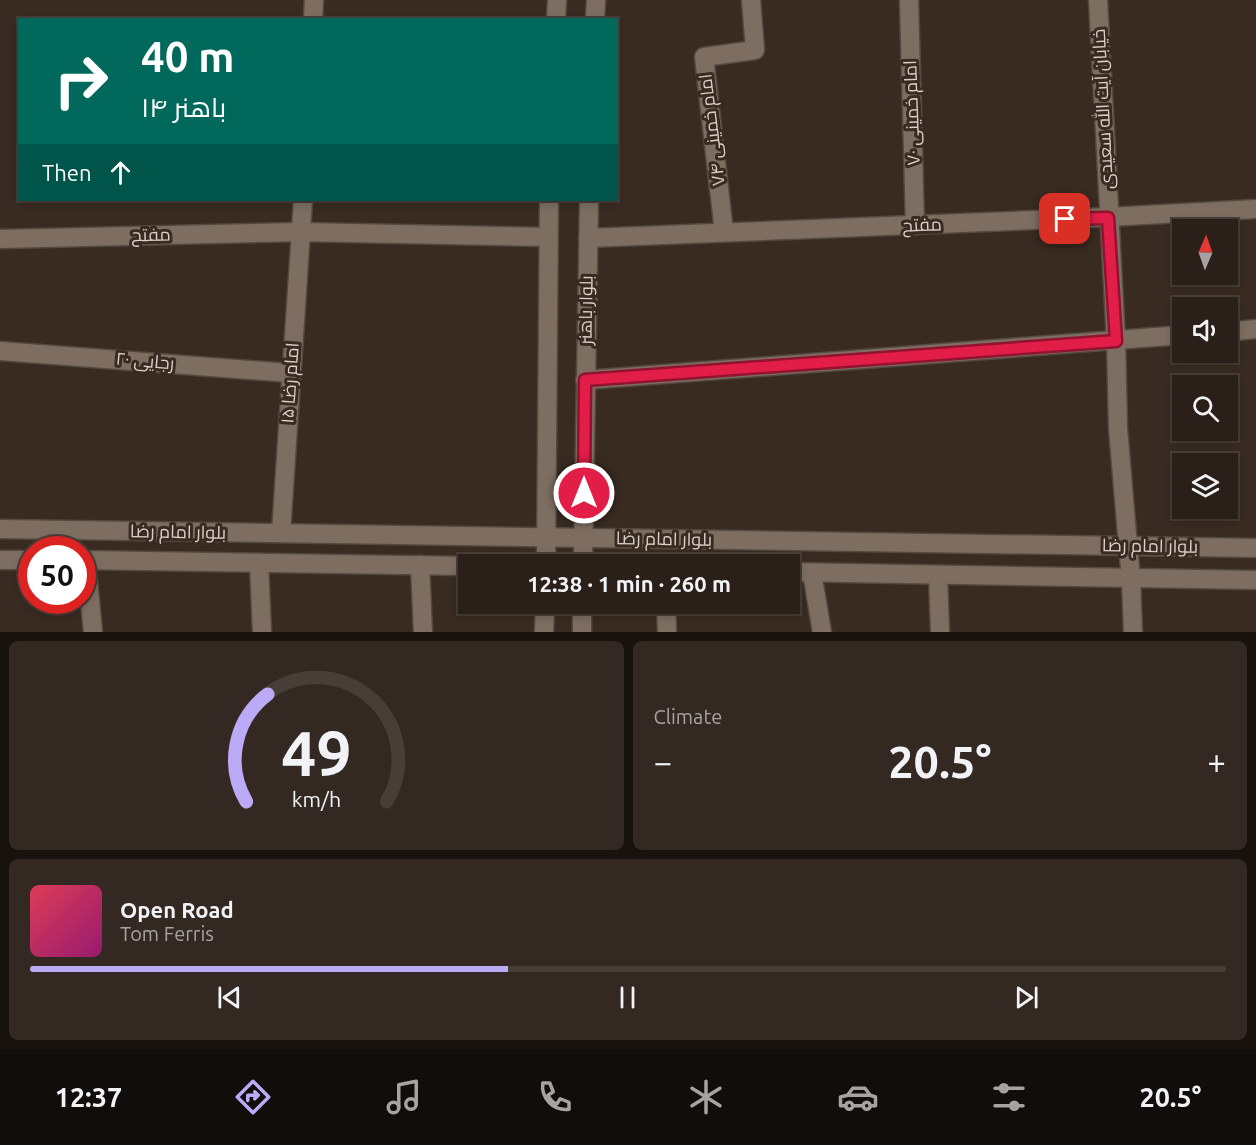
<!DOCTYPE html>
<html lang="en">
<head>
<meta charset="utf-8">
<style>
	body { margin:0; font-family:Ubuntu,Cairo,sans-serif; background:#332822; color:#f1f3f6; height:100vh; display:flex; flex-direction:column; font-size:22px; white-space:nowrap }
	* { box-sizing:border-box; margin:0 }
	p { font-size:20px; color:#a6a3a2 }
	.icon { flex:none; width:33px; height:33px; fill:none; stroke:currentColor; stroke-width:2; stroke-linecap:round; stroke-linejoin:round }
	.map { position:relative; height:632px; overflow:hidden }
	.details { display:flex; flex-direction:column; gap:9px; padding:9px; background:#18120e; flex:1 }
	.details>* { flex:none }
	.top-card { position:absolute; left:18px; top:18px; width:600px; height:183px; border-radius:0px; box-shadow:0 3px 9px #0003,0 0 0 2px #473e38; background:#00695c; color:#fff; overflow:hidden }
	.needle { width:39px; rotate:2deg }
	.fabs { position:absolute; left:1172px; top:219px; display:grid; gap:12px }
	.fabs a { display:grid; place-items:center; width:66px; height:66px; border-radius:0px; background:#2b2019; box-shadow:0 3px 9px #0003,0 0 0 2px #473e38; font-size:30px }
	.speed { position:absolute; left:18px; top:536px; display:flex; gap:12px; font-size:30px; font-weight:700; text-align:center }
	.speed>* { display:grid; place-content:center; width:78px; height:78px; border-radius:50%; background:#2b2019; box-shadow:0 3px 9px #0003,0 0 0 2px #473e38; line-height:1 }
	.speed .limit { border:9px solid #d22; background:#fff; color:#111 }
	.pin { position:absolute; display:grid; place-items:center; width:51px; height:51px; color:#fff; margin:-26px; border-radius:12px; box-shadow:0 3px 9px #0006 }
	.me { position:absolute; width:66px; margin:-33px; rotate:0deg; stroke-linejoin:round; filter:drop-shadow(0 0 4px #0008) }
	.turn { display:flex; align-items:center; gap:21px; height:126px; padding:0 24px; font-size:27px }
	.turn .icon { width:78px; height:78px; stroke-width:2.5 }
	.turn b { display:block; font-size:42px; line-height:51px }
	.then { display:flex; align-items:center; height:57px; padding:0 24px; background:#0003; gap:12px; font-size:22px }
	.big { font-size:45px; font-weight:700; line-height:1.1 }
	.details .tile { flex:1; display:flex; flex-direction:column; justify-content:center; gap:9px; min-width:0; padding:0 21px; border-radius:9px; background:#332822 }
	.details .dial { align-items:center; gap:0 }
	.dial svg { height:156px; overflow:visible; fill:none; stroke:#473e38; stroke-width:7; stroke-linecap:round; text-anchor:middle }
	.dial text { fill:#f1f3f6; stroke:none }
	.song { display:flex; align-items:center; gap:18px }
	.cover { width:72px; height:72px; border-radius:9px; background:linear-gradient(135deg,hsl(350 70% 55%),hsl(320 70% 35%)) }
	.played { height:6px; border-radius:3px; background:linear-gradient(90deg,#bbaaf6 40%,#473e38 40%) }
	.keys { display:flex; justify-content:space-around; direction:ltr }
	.heat { display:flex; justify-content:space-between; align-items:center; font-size:33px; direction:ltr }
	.details .tiles { flex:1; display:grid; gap:9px; grid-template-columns:1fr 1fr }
	.tile:last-child { grid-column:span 2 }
	.trip { position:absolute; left:458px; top:554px; width:342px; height:60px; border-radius:0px; background:#2b2019; box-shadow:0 3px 9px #0003,0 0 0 2px #473e38; font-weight:700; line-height:60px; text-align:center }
	.dock { display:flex; height:96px; justify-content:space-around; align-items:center; background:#110d0a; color:#a6a3a2 }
	.dock .icon { width:42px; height:42px }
	.dock .current { color:#bbaaf6 }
	.dock b { font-size:27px; color:#f1f3f6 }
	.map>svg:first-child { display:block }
</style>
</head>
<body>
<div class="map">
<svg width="1256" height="632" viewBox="0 0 1256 632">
	<rect width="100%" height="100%" fill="#392b21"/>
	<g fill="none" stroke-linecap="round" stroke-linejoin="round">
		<g stroke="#54493f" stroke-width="21">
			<path id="minor" d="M909 0 915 225
				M313 20 314 0
				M724 232 704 57 755 50 751 0
				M1227 332 1256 329
				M0 351 290 373
				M585 380 1182 335
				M281 533 303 200
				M1128 546 1131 579
				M86 560 93 632
				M259 563 262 632
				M420 565 423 632
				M812 573 822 632
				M938 575 940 632
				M666 603 667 632"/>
		</g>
		<g stroke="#54493f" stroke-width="21">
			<path id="tertiary" d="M1098 0 1116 341 1118 428 1128 546
				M0 239 301 232 547 237
				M1131 579 1133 632"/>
		</g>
		<g stroke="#54493f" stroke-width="21">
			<path id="secondary" d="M556 20 557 0
				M595 20 596 0
				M588 238 1108 217 1256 209
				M0 529 1256 548
				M0 560H32
				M82 560 468 566
				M546 564 549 200
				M583 564 589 200
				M789 572 1256 580
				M544 632 545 603
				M582 632V603"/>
		</g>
		<use href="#minor" stroke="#7e6e62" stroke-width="18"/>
		<use href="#tertiary" stroke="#7e6e62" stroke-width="18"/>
		<use href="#secondary" stroke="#7e6e62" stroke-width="18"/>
	</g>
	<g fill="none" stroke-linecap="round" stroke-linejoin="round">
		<g stroke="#92132f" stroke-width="15">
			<path id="route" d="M584 493 585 380 1116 341 1108 218 1065 219"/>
		</g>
		<use href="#route" stroke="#e11d48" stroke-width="10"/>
	</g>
	<g text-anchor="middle" stroke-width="6" stroke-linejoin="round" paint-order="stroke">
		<g font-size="18" fill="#d9d0c9" stroke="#392b21">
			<text transform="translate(1103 109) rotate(-93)" y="6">خیابان آیت الله سعیدی</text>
			<text transform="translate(912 113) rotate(-92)" y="6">امام خمینی ۷۰</text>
			<text transform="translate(712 130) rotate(-97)" y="6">امام خمینی ۷۴</text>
			<text transform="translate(922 225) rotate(-2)" y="6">مفتح</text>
			<text transform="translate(151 235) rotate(-1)" y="6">مفتح</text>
			<text transform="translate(586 310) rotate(-89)" y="6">بلوار باهنر</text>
			<text transform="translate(145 361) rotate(5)" y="6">رجایی ۲۰</text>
			<text transform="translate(290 383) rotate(-86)" y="6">امام رضا ۱۵</text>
			<text transform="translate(178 532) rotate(1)" y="6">بلوار امام رضا</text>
			<text transform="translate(664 539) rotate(1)" y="6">بلوار امام رضا</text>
			<text transform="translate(1150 546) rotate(1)" y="6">بلوار امام رضا</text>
		</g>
	</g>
</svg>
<div class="fabs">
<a><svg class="needle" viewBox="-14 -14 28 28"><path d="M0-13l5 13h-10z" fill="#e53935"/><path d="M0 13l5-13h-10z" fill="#a6a3a2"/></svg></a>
<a><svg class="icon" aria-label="sound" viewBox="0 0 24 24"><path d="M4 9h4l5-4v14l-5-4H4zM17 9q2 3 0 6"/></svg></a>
<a><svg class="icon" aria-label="search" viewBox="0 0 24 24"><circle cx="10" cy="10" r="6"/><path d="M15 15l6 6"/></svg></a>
<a><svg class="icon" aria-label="layers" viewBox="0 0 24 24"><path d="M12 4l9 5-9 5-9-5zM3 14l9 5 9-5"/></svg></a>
</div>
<div class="speed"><div class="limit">50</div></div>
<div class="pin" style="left:1065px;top:219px;background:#d93025"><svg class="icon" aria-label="arrive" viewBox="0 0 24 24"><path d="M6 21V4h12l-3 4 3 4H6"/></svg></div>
<svg class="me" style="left:584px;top:493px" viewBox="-20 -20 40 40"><circle r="17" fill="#e11d48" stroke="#fff" stroke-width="3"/><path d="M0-11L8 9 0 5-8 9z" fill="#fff"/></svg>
<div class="trip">12:38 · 1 min · 260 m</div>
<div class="top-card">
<div class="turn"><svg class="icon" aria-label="right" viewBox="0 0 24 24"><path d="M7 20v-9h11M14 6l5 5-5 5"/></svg><div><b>40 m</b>باهنر ۱۴</div></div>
<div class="then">Then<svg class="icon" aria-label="ahead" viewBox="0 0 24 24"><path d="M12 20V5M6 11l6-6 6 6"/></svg></div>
</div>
</div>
<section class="details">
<div class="tiles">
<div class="tile dial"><svg viewBox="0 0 100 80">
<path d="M14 69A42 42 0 1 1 86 69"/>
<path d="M14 69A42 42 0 0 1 25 14" stroke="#bbaaf6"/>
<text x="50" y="56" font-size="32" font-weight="700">49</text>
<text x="50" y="72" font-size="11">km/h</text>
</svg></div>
<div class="tile"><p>Climate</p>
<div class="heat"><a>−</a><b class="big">20.5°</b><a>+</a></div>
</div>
<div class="tile">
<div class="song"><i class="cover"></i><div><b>Open Road</b><p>Tom Ferris</p></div></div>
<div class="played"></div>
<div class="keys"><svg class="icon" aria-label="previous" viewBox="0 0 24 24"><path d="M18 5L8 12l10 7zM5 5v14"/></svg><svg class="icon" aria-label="pause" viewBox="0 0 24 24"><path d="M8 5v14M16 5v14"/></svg><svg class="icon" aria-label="next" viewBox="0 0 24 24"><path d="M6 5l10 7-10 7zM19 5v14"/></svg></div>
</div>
</div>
</section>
<nav class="dock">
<b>12:37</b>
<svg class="icon current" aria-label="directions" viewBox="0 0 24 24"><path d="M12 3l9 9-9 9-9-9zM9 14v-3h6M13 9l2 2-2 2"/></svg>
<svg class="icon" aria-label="music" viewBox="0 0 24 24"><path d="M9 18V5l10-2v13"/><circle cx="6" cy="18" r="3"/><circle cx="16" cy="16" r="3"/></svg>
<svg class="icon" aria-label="phone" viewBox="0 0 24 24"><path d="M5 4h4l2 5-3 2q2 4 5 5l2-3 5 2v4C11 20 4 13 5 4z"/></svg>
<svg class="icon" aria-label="climate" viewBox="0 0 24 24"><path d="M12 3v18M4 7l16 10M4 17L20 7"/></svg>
<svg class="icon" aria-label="car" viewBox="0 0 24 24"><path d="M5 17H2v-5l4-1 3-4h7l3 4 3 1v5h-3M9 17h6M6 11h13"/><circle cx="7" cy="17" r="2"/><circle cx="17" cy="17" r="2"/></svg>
<svg class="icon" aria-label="filters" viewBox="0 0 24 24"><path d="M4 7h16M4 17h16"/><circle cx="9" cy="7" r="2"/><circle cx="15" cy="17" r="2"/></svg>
<b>20.5°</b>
</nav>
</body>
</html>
